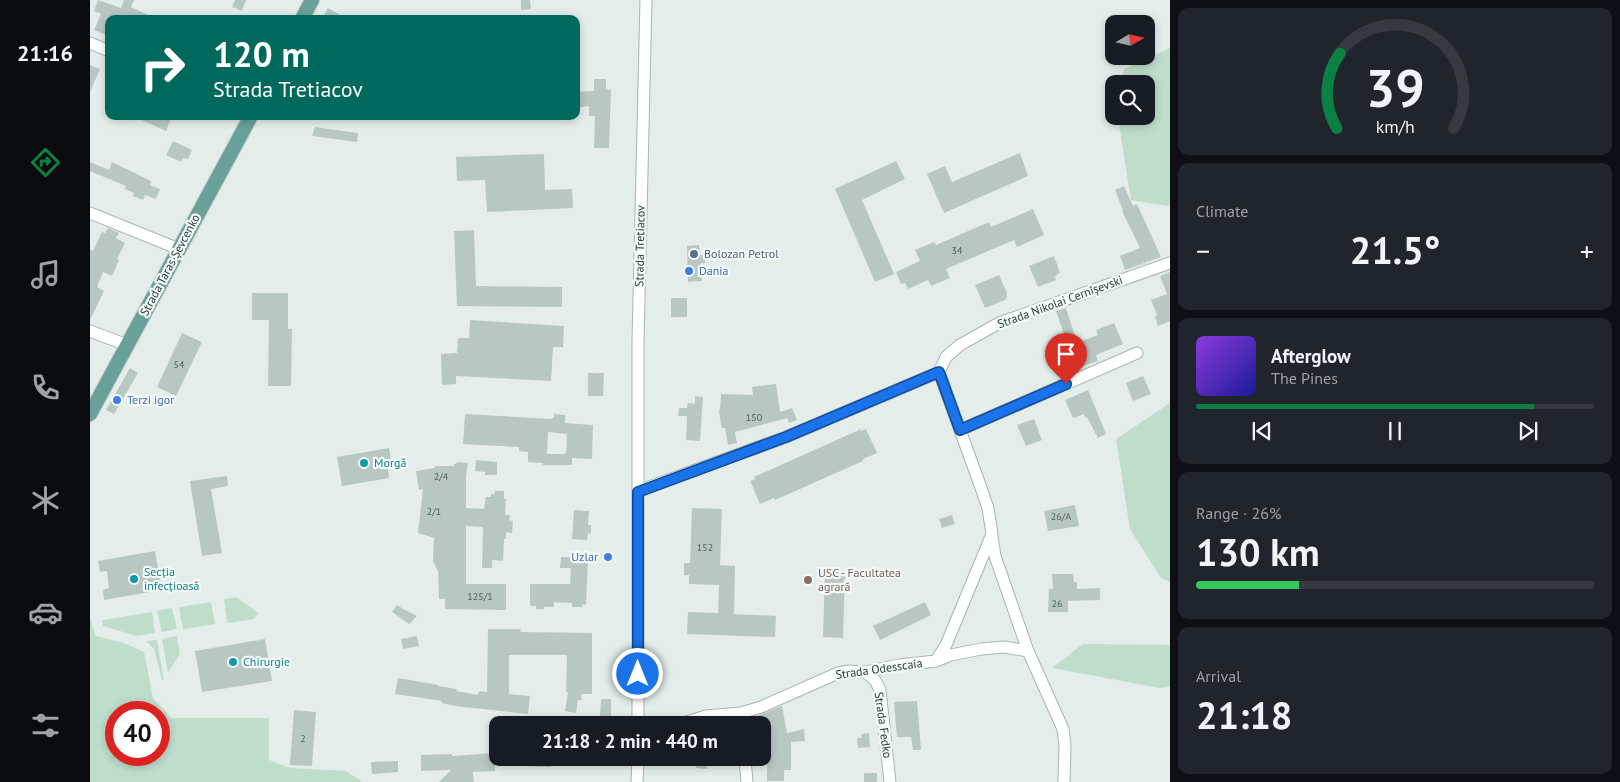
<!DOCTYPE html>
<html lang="en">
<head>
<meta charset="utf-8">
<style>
	body { margin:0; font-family:"PT Sans",sans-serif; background:#20242c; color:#f1f3f6; height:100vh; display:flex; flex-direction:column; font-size:19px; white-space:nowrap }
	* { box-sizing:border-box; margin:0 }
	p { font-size:16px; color:#9ea1a6 }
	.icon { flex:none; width:28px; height:28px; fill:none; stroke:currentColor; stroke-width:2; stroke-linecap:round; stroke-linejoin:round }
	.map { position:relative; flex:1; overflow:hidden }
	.side { display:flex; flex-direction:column; gap:8px; padding:8px; background:#0d0f14; width:450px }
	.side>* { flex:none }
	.hud { position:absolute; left:15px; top:15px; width:475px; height:105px; border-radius:10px; box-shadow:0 2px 8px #0003; background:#00695c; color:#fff; overflow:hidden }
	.needle { width:32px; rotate:81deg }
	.fabs { position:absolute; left:1015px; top:15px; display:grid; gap:10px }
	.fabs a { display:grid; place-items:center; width:50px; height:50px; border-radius:10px; background:#171b24; box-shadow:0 2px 8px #0003; font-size:25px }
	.speed { position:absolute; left:15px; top:701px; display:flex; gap:10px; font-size:25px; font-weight:700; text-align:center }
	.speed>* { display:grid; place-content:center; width:65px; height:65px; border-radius:50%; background:#171b24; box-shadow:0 2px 8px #0003; line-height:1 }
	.speed .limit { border:8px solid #d22; background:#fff; color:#111 }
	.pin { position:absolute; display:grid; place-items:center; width:42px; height:42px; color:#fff; margin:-51px -21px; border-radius:50% 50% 50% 0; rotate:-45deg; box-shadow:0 0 5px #0007 }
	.pin .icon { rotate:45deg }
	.me { position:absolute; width:55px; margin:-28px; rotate:0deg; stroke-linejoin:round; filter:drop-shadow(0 0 4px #0008) }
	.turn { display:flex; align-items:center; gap:18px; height:105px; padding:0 25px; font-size:22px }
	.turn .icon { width:65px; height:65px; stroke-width:2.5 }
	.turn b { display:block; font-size:35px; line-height:42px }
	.big { font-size:38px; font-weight:700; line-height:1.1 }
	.side .widget { flex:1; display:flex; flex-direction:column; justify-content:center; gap:8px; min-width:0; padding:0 18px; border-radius:10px; background:#20242c }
	.side .dial { align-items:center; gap:0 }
	.dial svg { height:130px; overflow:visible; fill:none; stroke:#363941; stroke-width:7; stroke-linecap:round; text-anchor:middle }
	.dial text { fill:#f1f3f6; stroke:none }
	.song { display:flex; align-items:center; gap:15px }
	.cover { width:60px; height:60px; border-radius:8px; background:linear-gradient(135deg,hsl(270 70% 55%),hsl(240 70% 35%)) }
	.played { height:5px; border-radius:2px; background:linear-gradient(90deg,#0b8043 85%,#363941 85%) }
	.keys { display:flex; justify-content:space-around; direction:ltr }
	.heat { display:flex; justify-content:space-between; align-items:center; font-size:28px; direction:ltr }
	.charge { height:8px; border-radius:4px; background:linear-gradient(90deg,#34c759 26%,#363941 0) }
	.trip { position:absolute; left:399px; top:716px; width:282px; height:50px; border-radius:10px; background:#171b24; box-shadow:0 2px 8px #0003; font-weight:700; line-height:50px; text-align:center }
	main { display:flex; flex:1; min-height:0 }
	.dock { display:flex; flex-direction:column; width:90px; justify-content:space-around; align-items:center; background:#090b0e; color:#9ea1a6 }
	.dock .icon { width:35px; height:35px }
	.dock .active { color:#0b8043 }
	.dock b { font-size:22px; color:#f1f3f6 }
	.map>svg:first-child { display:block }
</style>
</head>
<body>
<main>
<nav class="dock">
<b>21:16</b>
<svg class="icon active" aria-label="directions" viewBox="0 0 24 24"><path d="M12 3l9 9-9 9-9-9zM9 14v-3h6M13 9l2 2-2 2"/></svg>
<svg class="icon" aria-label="music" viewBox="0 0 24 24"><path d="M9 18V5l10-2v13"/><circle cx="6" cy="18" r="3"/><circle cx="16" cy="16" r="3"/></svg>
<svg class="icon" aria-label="phone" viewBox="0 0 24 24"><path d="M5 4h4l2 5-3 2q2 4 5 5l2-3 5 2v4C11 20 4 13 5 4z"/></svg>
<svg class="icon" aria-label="climate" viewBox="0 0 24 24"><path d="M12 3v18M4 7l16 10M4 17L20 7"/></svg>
<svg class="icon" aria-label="car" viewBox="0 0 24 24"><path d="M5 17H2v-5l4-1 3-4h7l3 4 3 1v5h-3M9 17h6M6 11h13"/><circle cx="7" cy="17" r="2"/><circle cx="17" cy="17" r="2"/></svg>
<svg class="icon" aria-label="filters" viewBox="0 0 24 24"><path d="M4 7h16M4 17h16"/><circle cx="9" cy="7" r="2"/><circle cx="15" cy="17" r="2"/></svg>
</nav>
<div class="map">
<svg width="1080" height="782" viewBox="0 0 1080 782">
	<rect width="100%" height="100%" fill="#e4edea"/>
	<path fill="#beddcb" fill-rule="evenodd" d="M1080 48V204L1077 206 1041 200 1028 118V116H1056V84H1032L1034 69Z
		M1080 403V582L1071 578 1040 529 1026 439Z
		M147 597 168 613 164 619 137 623 134 599Z
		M121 602 125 624 93 629 89 607Z
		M82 608 87 629 72 632 67 611Z
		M62 612 65 633 47 636 13 626 12 620Z
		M0 619 6 636 34 643 54 652 63 698 81 718H179V760L200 768 256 771 273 782H0ZM26 712H69V755H26Z
		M87 636 90 654 78 673 72 639Z
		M67 640 74 680H72L64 649 56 641Z
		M993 644 1080 645V687L1070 688 962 668Z"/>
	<path fill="#b9c7c3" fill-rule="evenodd" d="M8 0 31 8 34 0H44L41 7 66 19H19V36L4 30 11 14 4 11Z
		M145 0H156L152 11 142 7Z
		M431 0H440L441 9 431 10Z
		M238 8 257 19H232Z
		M0 65 10 69 0 92Z
		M504 79H516V89L521 90 519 148H504L505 116H499V106L486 108V92L504 91Z
		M43 116H82L76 131Z
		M225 127 268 133 267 142 222 136Z
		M83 141 102 150 98 159 93 158 91 162 76 155Z
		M930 153 938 176 854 213 837 174 855 166 862 182Z
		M454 154 455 190 482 189 483 208 397 212 395 180 367 181 366 157Z
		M806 161 815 179 772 200 804 274 785 282 745 189Z
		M0 162 19 170 22 162 61 181 60 185 70 189 66 199 55 195 53 200 43 196 44 193 35 189 36 186 0 171Z
		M1034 186 1043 206 1047 204 1071 257 1035 270 1030 256 1050 248 1032 211 1033 210 1025 190Z
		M943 209 954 235 927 247 924 240 856 269 860 278 841 286 838 280 818 289 815 283 811 284 806 272 830 261 825 250 844 242 846 245 899 222 901 227Z
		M18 228 29 233 26 238 35 243 27 259 29 260 22 276 13 272 7 287 14 291 0 320V249L3 251 12 232 15 233Z
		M384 230 386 286 472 287V307L367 306 364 231Z
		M609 245 610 255H615V263H611L612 281 598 282 597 246Z
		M964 256 970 273 965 276 966 280 948 287 939 266Z
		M1080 272V321L1068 326 1065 316 1067 315 1061 300 1077 294 1070 276Z
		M909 275 917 293V297L915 300 895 308 885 285Z
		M162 293H198V329H202L201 386H178L179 320H162Z
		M581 298H597V317H581Z
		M976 308 987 343 1008 335 1006 330 1024 323 1033 344 1006 355 1008 361 987 368 984 362 973 366 961 338 974 334 966 311Z
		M380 320 474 326 473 347H463L461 381 366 376V384L352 385 351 354 367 353 368 338H379Z
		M92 333 112 342 86 396 67 387Z
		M40 368 48 373 24 414 16 410Z
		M498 373H514L513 396H498Z
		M1053 376 1061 394 1043 401 1036 383Z
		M686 384 690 412 702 408 707 420 699 423 697 418 645 432 647 443 638 445 635 428H632L631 426 629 409H630L631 394 663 395 662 387Z
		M998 390 1016 434 1008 438 997 417 995 418 994 414 983 418 975 400Z
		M605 396 613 397 610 441 596 440 597 416H588L589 408H597L598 403 605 404Z
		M375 414 462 419V418H464V414L475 415V423L503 425 502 459 482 458V465H453V463L438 462V452L429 451V447L373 444ZM458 432 477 434 476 454H457Z
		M944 419 952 440 936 446 927 425Z
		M771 429V431L776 429 787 453 773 459V461L685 500 684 498 670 504 660 481 665 479 664 477Z
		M299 448 302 468 298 469 299 478 252 486 247 457Z
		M386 460 407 462V475H395V472L385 471Z
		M367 462 378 463 376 476V508L394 509 396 497H401V494H404L405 491H414V499H416L415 515H420L419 520 423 521 422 533 416 532V539H414L413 561 402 560V568H392L393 527 376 526V584H416V610L355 609V599H349L348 571 343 561 344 538 328 533 333 489 329 490 326 471 345 468V466H364V464H366Z
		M137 476 138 486 121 489 132 553 112 556 100 481Z
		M985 505 989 526 958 531 954 511Z
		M602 508 632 509 630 565 645 566 644 614 686 616 685 637 597 634 598 612 628 613 629 585 599 584V575H594V563H600Z
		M484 510 499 511 498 525H501V534L498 533 497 540 482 539Z
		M862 515 865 524 852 528 849 519Z
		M65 551 72 590 14 600 13 590 19 588 17 571 10 572 8 561Z
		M471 557 498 558 496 605 493 604 492 607H482V603L464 602V607H454V609H446V606H440V584H480L481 568H470Z
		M735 571 755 572 753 638 733 637Z
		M962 574H983L984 582H987V589L1010 588V600L978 601V612H958L959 589H963Z
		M835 602 841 615 790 640 783 626Z
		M307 605 315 610 327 616 319 624 302 612Z
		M398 629H431L430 632 502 633V694H491L492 700H488L486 713 475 711 478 692H476L477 655H419V694L440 696 438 714 365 706 352 703V701L305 694 308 678 348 685V686L367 689 366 691 388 695 389 691 397 692Z
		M327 636 329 646 313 649 311 639Z
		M175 639 182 681 112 692 105 651Z
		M511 699H521V717H510Z
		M827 701 831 750H823L821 737H807L804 702Z
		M692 706 697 733 714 729 715 741 701 742V770H694V781H677V748H672V725H662V718Z
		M204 710 226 712 222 766 200 765Z
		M779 733 780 747 768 748 767 738H772L771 734Z
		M404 753V758H462L461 767 405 765V771L383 772 384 782H349L361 770 331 771V755L362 754V756Z
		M607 758 618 759 617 769 606 768Z
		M308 761V772L282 774 281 762Z
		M774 773H787V782H774Z"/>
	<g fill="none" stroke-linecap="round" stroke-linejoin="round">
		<g stroke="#a7b5b2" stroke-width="13">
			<path id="minor" d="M0 43 19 51
				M0 213 89 249
				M0 331 37 345
				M870 430 1047 353
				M548 491 696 437 849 372
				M902 536 905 556 938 651 973 729 975 746 974 782
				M846 661 856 645 902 534 898 508 890 485 849 372 856 357 870 345 909 323 1080 263
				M775 672 785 680 790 690 800 782
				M548 725V342L556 0
				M587 725 616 716 651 713 671 707 748 673 759 671 775 672 809 665 846 661 861 655 891 649 914 647 938 651
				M655 758 657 782
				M547 782 548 758"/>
		</g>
		<g stroke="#c2c9c8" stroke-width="16">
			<path id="major" d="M212 19 222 0
				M0 414 161 116"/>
		</g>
		<use href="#minor" stroke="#fff" stroke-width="11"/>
		<use href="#major" stroke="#6aa09a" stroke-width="14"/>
	</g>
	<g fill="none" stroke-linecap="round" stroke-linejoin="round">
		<g stroke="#114b97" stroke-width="12">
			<path id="route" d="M548 674V492L696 437 849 372 870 430 976 384"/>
		</g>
		<use href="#route" stroke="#1a73e8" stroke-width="9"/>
	</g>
	<circle fill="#5c6f8a" stroke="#f4f9f7" stroke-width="2" cx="604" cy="254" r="5"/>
	<g fill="#3f7fe0" stroke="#f4f9f7" stroke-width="2">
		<circle cx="599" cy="271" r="5"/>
		<circle cx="27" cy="400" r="5"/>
		<circle cx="518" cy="557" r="5"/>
	</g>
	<g fill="#0f9aa8" stroke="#f4f9f7" stroke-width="2">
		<circle cx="274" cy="463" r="5"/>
		<circle cx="44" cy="579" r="5"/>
		<circle cx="143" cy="662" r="5"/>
	</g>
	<circle fill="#8d6e63" stroke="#f4f9f7" stroke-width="2" cx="718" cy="580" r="5"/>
	<g text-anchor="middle" stroke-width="4.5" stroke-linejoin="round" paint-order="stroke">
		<g font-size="10" fill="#49605c">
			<text x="867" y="254">34</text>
			<text x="89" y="368">54</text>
			<text x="664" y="421">150</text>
			<text x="351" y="480">2/4</text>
			<text x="344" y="515">2/1</text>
			<text x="971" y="520">26/A</text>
			<text x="615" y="551">152</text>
			<text x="390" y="600">125/1</text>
			<text x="967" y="607">26</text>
			<text x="213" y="742">2</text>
		</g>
		<g font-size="12" fill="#243e3a" stroke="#f4f9f7">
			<text transform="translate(550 246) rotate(-89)" y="4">Strada Tretiacov</text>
			<text transform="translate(80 265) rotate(-62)" y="4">Strada Taras Șevcenko</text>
			<text transform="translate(970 302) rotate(-20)" y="4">Strada Nikolai Cernîșevski</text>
			<text transform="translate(789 669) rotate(-8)" y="4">Strada Odesscaia</text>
			<text transform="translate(793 725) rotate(82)" y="4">Strada Fedko</text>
		</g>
		<g font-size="12" fill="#4e5e75" stroke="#f4f9f7" text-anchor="start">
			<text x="614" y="258">Bolozan Petrol</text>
		</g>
		<g font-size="12" fill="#366cbe" stroke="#f4f9f7" text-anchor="start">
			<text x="609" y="275">Dania</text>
			<text x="37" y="404">Terzi igor</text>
			<text x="508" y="561" text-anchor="end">Uzlar</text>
		</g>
		<g font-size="12" fill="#0d838f" stroke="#f4f9f7" text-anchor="start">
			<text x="284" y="467">Morgă</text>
			<text x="54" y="576">Secția<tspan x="54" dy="14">infecțioasă</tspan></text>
			<text x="153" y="666">Chirurgie</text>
		</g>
		<g font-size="12" fill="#785e54" stroke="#f4f9f7" text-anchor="start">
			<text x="728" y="577">USC - Facultatea<tspan x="728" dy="14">agrară</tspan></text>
		</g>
	</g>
</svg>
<div class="fabs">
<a><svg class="needle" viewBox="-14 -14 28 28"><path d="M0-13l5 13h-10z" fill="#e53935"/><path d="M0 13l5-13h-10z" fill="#9ea1a6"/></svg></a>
<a><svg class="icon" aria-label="search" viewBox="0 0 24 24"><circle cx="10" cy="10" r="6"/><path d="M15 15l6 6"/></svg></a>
</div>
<div class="speed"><div class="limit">40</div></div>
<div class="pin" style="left:976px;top:384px;background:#d93025"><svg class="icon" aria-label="arrive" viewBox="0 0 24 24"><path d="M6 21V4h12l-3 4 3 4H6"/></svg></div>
<svg class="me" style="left:548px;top:674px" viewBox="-20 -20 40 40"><circle r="17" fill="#1a73e8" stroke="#fff" stroke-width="3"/><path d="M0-11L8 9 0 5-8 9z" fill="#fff"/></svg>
<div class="trip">21:18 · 2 min · 440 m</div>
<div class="hud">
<div class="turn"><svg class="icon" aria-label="right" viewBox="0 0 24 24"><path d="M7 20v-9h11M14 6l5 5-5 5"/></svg><div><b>120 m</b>Strada Tretiacov</div></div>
</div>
</div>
<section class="side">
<div class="widget dial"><svg viewBox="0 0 100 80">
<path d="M14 69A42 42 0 1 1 86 69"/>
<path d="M14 69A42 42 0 0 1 16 23" stroke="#0b8043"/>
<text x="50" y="56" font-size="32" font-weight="700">39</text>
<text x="50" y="72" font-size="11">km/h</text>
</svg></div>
<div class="widget"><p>Climate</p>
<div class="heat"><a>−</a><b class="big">21.5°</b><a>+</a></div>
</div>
<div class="widget">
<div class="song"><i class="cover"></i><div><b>Afterglow</b><p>The Pines</p></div></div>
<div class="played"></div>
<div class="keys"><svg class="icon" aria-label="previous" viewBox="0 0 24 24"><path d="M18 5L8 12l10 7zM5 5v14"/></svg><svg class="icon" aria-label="pause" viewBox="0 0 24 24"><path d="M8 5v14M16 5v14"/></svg><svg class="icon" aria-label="next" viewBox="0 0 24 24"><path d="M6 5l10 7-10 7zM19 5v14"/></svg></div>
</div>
<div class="widget"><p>Range · 26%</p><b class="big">130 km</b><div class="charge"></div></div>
<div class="widget"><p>Arrival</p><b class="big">21:18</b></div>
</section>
</main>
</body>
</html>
